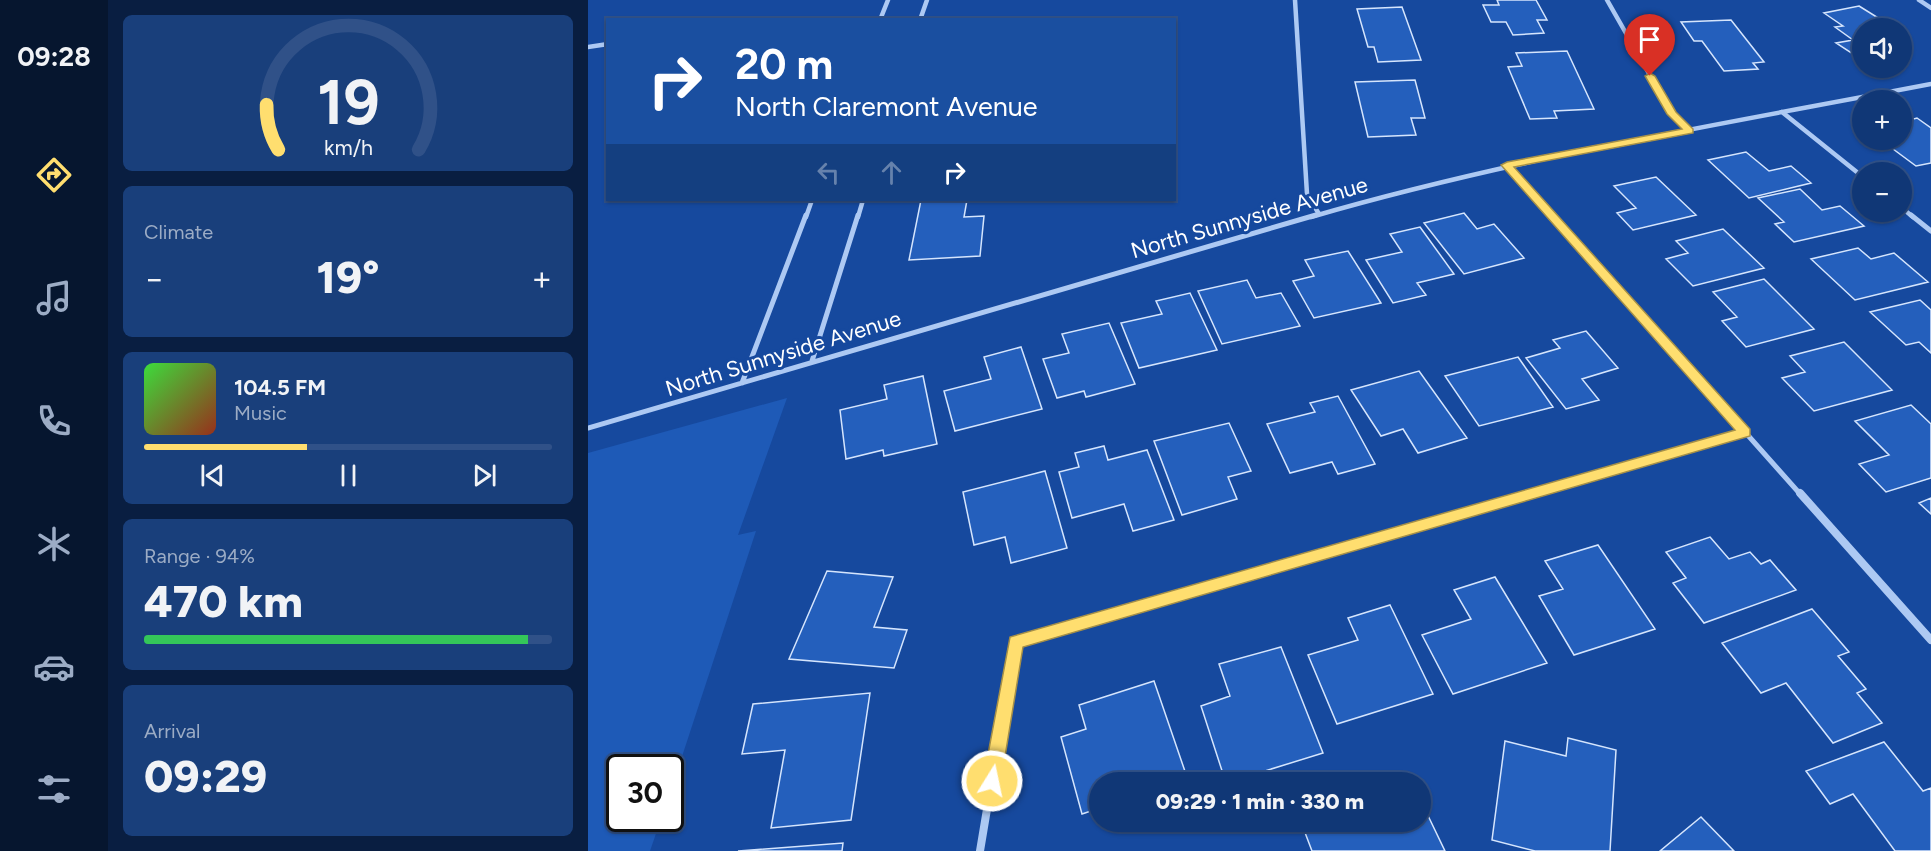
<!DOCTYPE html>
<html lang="en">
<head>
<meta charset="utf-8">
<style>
	body { margin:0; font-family:Figtree,sans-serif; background:#193f7b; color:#f1f3f6; height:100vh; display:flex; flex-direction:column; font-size:22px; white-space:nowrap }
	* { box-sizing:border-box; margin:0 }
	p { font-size:20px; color:#9cacc5 }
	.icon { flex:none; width:33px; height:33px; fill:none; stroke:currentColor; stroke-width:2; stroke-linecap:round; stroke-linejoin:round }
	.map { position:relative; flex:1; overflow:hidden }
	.panel { display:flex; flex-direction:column; gap:15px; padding:15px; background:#091e41; width:480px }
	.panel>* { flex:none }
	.hud { position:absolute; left:18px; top:18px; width:570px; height:183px; border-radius:0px; box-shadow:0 2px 4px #0004,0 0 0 2px #305188; background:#1a4fa0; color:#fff; overflow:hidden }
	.controls { position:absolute; left:1264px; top:18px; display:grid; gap:12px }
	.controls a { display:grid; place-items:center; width:60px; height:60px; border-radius:50%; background:#103776; box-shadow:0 2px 4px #0004,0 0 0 2px #305188; font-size:30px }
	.speed { position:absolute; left:18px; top:754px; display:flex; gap:12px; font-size:30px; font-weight:700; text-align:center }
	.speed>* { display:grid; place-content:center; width:78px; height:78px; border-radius:50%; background:#103776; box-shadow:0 2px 4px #0004,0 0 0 2px #305188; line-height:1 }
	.speed .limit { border:3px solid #111; border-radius:9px; background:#fff; color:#111 }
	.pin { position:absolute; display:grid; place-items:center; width:51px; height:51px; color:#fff; margin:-62px -26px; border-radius:50% 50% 50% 0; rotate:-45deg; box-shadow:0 0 6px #0007 }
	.pin .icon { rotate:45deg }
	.me { position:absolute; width:66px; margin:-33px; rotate:10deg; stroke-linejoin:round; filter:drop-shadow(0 0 4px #0008) }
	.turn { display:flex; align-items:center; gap:21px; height:126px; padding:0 30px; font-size:27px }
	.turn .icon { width:78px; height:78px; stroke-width:2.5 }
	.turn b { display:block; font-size:42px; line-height:51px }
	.lanes { display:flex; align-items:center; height:57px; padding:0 30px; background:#0003; justify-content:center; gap:30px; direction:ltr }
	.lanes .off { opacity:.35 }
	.big { font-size:45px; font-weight:800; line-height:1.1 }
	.panel .tile { flex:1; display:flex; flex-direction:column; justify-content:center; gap:9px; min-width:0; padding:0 21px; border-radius:9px; background:#193f7b }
	.panel .dial { align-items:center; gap:0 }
	.dial svg { height:156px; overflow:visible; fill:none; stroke:#305188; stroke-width:7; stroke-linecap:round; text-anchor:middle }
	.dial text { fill:#f1f3f6; stroke:none }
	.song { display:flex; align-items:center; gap:18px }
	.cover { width:72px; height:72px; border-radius:9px; background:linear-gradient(135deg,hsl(120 70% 55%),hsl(10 70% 35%)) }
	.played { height:6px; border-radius:3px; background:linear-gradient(90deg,#ffde6f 40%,#305188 40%) }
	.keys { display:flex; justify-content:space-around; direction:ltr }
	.heat { display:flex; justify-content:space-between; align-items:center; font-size:33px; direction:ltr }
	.charge { height:9px; border-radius:4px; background:linear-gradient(90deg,#34c759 94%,#305188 0) }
	.trip { position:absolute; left:501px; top:772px; width:342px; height:60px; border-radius:30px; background:#103776; box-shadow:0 2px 4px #0004,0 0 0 2px #305188; font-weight:800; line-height:60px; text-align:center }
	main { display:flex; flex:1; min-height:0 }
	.tab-bar { display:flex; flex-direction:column; width:108px; justify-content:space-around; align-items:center; background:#06162f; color:#9cacc5 }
	.tab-bar .icon { width:42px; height:42px }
	.tab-bar .selected { color:#ffde6f }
	.tab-bar b { font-size:27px; color:#f1f3f6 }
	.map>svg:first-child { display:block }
</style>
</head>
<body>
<main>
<nav class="tab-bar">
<b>09:28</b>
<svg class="icon selected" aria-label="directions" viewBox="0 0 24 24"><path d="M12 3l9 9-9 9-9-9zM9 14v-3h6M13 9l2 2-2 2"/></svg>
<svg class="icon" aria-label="music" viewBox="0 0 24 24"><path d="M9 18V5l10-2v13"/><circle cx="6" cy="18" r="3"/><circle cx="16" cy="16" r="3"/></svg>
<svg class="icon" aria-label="phone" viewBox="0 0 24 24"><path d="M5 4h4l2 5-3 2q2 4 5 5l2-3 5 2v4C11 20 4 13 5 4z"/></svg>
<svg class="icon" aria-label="climate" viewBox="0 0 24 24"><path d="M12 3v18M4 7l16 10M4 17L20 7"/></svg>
<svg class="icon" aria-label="car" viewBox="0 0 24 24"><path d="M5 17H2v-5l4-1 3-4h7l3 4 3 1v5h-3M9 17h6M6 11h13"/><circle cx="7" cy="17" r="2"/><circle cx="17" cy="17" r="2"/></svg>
<svg class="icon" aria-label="filters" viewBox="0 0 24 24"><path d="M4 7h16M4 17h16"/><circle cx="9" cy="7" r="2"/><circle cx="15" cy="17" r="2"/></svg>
</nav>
<section class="panel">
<div class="tile dial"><svg viewBox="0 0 100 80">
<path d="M14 69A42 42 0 1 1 86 69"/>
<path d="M14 69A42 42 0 0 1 8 46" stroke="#ffde6f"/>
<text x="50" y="56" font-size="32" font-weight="700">19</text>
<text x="50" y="72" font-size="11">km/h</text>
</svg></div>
<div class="tile"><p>Climate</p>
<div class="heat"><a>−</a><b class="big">19°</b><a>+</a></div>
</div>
<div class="tile">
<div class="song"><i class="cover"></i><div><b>104.5 FM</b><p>Music</p></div></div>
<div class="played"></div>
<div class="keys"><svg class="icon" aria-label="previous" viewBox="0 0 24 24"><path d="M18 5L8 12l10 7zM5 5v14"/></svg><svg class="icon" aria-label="pause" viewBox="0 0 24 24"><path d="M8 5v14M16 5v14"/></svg><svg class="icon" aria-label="next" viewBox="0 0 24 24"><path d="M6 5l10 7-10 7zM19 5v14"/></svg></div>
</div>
<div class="tile"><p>Range · 94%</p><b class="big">470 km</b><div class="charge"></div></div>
<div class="tile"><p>Arrival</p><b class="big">09:29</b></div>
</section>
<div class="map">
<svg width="1343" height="851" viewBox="0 0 1343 851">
	<rect width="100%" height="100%" fill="#16499e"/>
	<path fill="#1e5ab7" d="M199 398 150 535 168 531 83 790 82 768H32V819H73L62 851H0V453Z"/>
	<path fill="#245fbc" stroke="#d5e5fd" stroke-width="1.5" d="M909 0H948L959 20H949L956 33 925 35 918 22H903L895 5H911Z
		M1271 6 1300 24 1292 25 1297 28H1275V55L1268 56 1248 43 1265 40 1247 27 1255 26 1236 13Z
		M814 7 833 60 790 62 786 47H780L769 9Z
		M1143 20 1176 62 1165 63 1170 69 1136 71 1114 41H1106L1093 22Z
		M979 51 1006 109 966 111 969 118 942 119 920 67 934 66 928 53Z
		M827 80 837 118H823L828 135 780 137 767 82Z
		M1329 118 1343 128V163L1328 166 1293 140H1314V132H1317L1314 130V122Z
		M1158 152 1181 171 1203 166 1223 183 1161 198 1120 160Z
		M1068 177 1108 215 1045 230 1029 213 1048 208 1026 186Z
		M1212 189 1234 210 1252 206 1276 226 1206 242 1187 224 1196 222 1170 198Z
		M333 200H379L376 217 396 216 392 256 321 260Z
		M876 213 889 229 906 224 936 258 876 274 836 223Z
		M832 227 866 274 829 283 838 295 805 303 778 260 814 252 802 234Z
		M1135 229 1176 268 1105 286 1078 259 1100 253 1088 241Z
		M1270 248 1283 259 1306 253 1340 282 1267 300 1223 259Z
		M760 251 793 303 726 318 705 281 726 276 717 260Z
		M1176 279 1226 329 1158 347 1134 321 1149 317 1125 292Z
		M659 280 668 298 693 293 712 326 634 344 610 291Z
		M602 293 629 350 551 368 533 323 574 314 568 301Z
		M1332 300 1343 310V353L1331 342 1318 345 1282 312Z
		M521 323 547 384 498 397 496 391 469 398 455 359 481 353 474 334Z
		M998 331 1030 368 994 379 1011 400 978 409 938 358 972 348 965 340Z
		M1256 342 1304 390 1226 411 1194 378 1217 372 1202 356Z
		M433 347 454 409 367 431 356 391 403 379 396 357Z
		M930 357 965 407 891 426 857 376Z
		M831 371 879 438 830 453 815 429 793 436 763 390Z
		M335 376 349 444 296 456 295 450 258 459 252 410 299 399 296 385Z
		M750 396 787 464 750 474 744 462 702 473 679 424 727 412 722 403Z
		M1323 405 1343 424V478L1298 492 1271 464 1301 455 1267 421Z
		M641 423 663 471 640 477 649 499 594 515 566 441Z
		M516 446 520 460 559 450 586 520 545 531 536 504 484 518 471 472 491 467 487 453Z
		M457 471 479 548 423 563 417 537 386 545 375 492Z
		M1343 498V514L1331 503Z
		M1122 537 1141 559 1162 552 1173 564 1182 560 1208 590 1116 623 1085 583 1098 578 1078 552Z
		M1010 545 1067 629 986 655 951 596 975 589 957 561Z
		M239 571 305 577 286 627 319 630 306 668 201 659Z
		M907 577 959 663 865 694 834 635 883 619 866 590Z
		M802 605 845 694 749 724 720 655 770 640 760 618Z
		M1224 609 1261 652 1250 656 1278 689 1269 693 1294 723 1245 743 1198 683 1173 693 1134 643Z
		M693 647 735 753 638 783 613 706 642 696 631 664Z
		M566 681 601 783H512V808L494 814 473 737 498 729 491 705Z
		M282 693 263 820 183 828 197 750 154 754 165 704Z
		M980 738 1028 750 1022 851H947L904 840 917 741 978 756Z
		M1296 742 1335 791 1343 788V851H1307L1265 794 1242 804 1218 771Z
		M832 799 857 851H724L716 830 739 822H832Z
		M1113 817 1146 851H1072Z
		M255 843 254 851H150Z"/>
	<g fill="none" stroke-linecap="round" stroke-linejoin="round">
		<path stroke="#adc9f3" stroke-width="4.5" d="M707 0 719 194 731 214
			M1019 0 1084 114 1102 131
			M1331 0 1343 8
			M292 20 300 0
			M332 20 339 0
			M0 47 20 44
			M1194 112 1275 177
			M919 165 965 217
			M1314 208 1325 217
			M218 217 224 200
			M270 217 275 200
			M723 217C926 158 1135 124 1343 84"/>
		<path stroke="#adc9f3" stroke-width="5" d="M964 215 1213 495
			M1323 215 1343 231
			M224 361 270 215
			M154 383 218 215
			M0 428 728 215
			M941 495 1157 433"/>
		<path stroke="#adc9f3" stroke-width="8" d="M1212 493 1343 640
			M392 851 427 642 946 493"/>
	</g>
	<path fill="#ffde6f" stroke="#a69048" stroke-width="1.5" d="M1062 73 1067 76 1088 112 1105 129V133L926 167 1162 429V436L435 647 413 781 410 787 404 790 397 787 395 781 422 637 1147 430 913 165 919 162 1094 129 1079 114 1057 76Z"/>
	<g text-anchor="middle" stroke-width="6" stroke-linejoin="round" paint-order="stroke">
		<g font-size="22" fill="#fff" stroke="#16499e">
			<text transform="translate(661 217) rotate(-16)" y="8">North Sunnyside Avenue</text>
			<text transform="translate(195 353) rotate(-17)" y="8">North Sunnyside Avenue</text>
		</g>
	</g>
</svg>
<div class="controls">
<a><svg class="icon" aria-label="sound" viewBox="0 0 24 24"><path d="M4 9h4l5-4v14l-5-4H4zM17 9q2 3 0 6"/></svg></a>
<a>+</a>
<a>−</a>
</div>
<div class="speed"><div class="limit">30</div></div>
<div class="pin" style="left:1062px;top:76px;background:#d93025"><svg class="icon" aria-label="arrive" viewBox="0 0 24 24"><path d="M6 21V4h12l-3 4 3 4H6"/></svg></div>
<svg class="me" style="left:404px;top:781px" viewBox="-20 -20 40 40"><circle r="17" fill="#ffde6f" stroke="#fff" stroke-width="3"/><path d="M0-11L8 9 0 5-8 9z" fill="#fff"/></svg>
<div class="trip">09:29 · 1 min · 330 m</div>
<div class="hud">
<div class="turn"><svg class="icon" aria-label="right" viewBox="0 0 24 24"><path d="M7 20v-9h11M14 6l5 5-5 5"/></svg><div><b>20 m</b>North Claremont Avenue</div></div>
<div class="lanes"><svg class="icon off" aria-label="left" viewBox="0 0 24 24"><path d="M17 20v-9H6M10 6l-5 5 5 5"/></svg><svg class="icon off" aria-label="ahead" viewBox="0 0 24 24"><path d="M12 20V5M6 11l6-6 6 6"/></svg><svg class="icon" aria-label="right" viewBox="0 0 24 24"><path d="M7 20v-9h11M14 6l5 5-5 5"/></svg></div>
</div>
</div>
</main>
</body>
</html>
